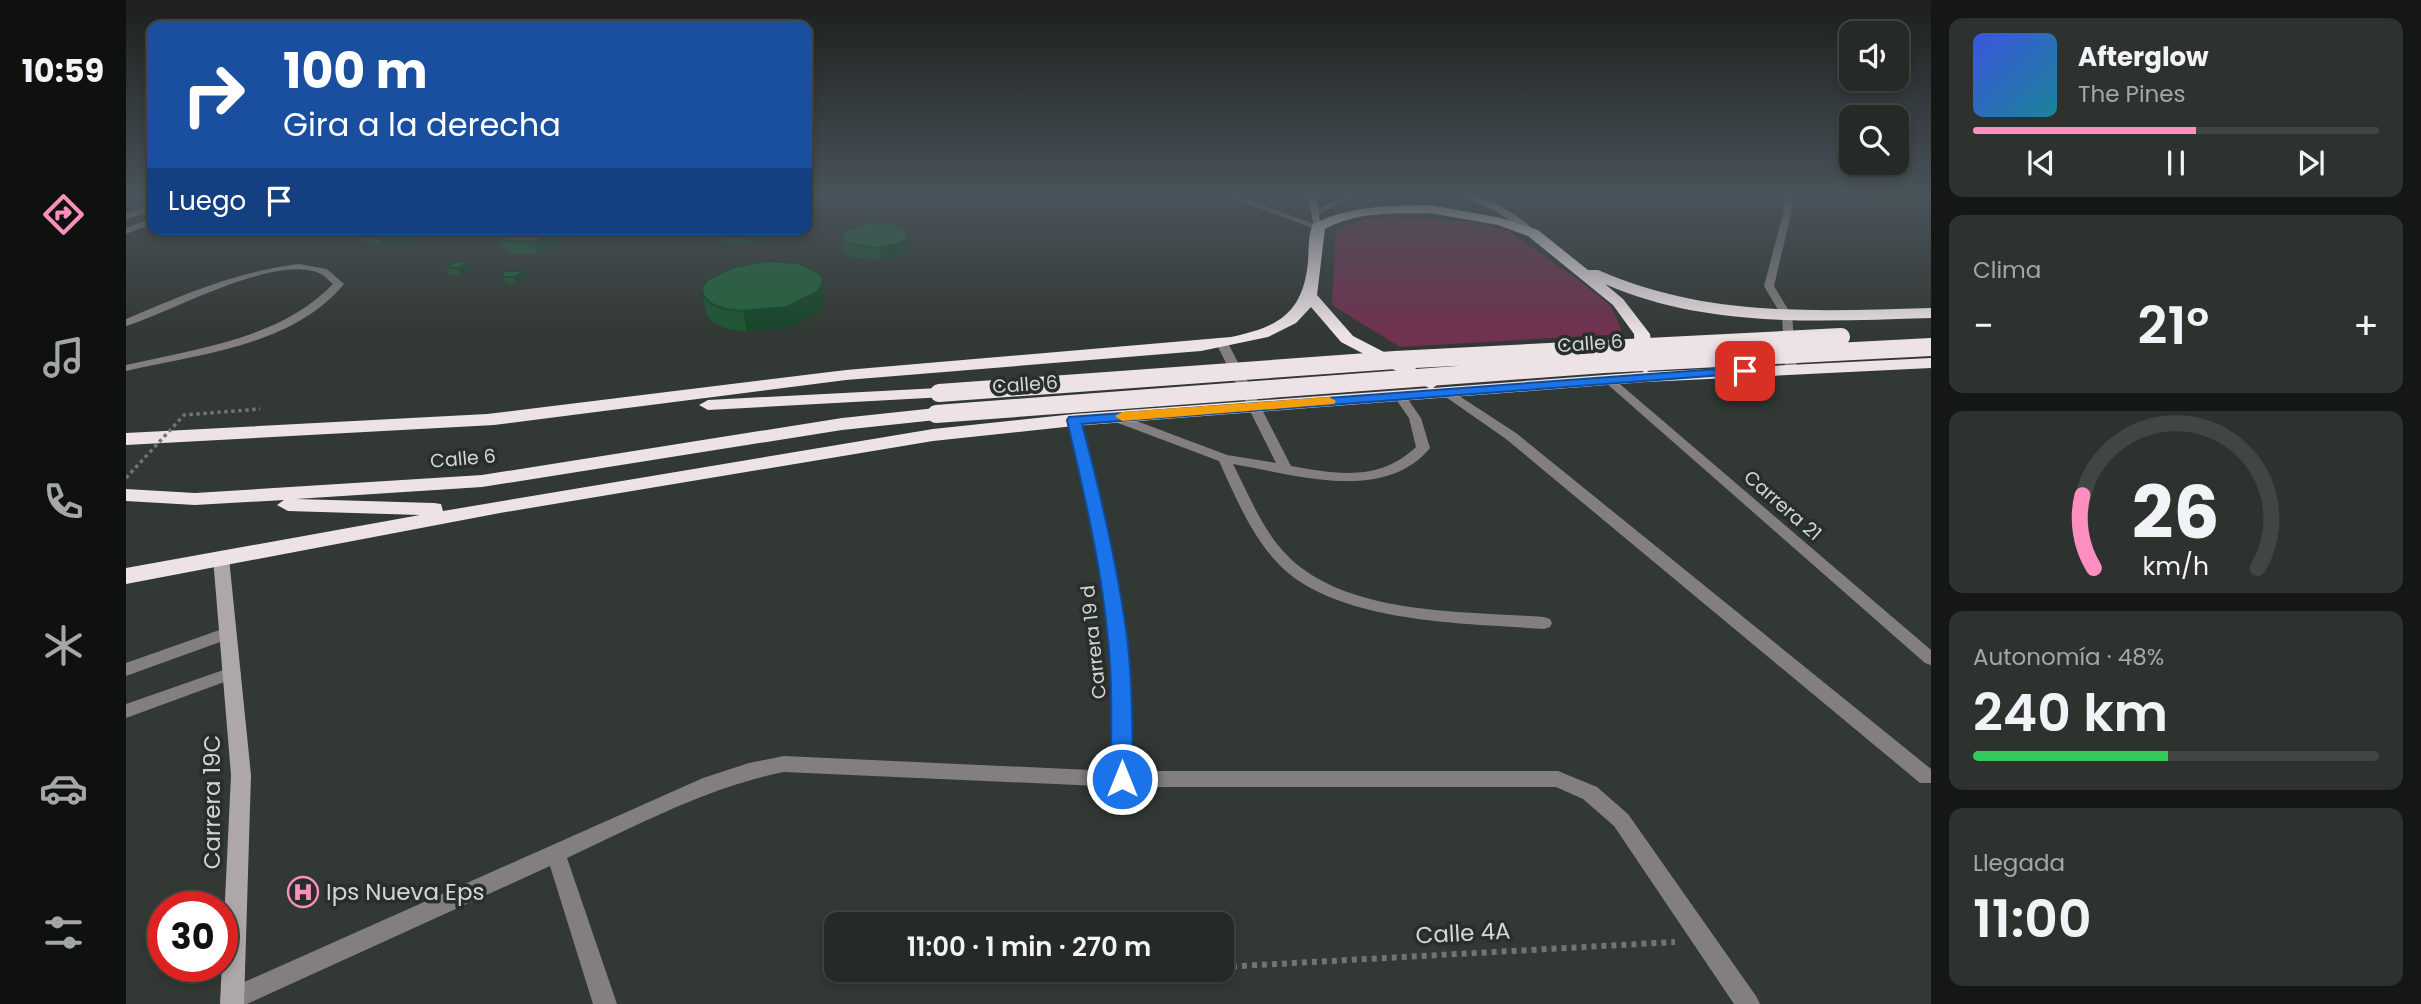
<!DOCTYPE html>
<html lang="es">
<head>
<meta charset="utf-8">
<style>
	body { margin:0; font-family:Poppins,sans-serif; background:#2e322e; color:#f1f3f6; height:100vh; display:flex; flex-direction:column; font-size:26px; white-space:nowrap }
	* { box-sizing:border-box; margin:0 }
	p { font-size:23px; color:#a4a7a7 }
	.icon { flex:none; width:38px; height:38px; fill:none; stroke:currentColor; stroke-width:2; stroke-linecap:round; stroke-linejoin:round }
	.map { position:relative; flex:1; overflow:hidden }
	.sheet { display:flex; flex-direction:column; gap:18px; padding:18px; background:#151715; width:490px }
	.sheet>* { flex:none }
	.top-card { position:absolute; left:21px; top:21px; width:665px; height:214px; border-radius:14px; box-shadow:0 4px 10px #0003,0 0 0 2px #424643; background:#1a4fa0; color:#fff; overflow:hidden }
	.controls { position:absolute; left:1713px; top:21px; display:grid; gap:14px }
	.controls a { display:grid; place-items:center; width:70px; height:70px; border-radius:14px; background:#262a26; box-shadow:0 4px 10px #0003,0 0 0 2px #424643; font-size:35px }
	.speed { position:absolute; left:21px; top:891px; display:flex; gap:14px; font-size:35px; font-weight:700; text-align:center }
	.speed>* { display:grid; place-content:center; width:91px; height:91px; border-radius:50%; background:#262a26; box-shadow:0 4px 10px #0003,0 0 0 2px #424643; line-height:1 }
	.speed .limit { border:10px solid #d22; background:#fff; color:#111 }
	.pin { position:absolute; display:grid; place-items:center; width:60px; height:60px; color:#fff; margin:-30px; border-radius:14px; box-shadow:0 4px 10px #0006 }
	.me { position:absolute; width:77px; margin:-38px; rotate:0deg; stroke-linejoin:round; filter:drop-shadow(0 0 5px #0008) }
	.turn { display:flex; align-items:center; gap:24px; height:147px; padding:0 21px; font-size:32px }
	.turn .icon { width:91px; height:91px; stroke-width:2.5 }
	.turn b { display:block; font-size:49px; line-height:60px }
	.then { display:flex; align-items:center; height:66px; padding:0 21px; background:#0003; gap:14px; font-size:26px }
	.big { font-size:52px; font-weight:600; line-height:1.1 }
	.sheet .tile { flex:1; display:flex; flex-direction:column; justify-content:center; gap:10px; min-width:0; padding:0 24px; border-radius:14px; background:#2e322e }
	.sheet .dial { align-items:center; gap:0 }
	.dial svg { height:182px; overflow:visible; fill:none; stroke:#424643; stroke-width:7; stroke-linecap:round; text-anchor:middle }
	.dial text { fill:#f1f3f6; stroke:none }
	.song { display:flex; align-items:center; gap:21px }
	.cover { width:84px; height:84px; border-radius:10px; background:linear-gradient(135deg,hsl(230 70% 55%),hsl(190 70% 35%)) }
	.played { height:7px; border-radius:4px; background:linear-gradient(90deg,#fd8ec0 55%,#424643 55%) }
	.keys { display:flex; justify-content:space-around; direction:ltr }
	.heat { display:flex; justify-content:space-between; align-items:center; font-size:38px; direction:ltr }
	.charge { height:10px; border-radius:5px; background:linear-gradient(90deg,#34c759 48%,#424643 0) }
	.trip { position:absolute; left:698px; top:912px; width:410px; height:70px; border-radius:14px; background:#262a26; box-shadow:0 4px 10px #0003,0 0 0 2px #424643; font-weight:600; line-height:70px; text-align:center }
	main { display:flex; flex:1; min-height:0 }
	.tabs { display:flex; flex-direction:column; width:126px; justify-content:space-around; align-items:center; background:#0f110f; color:#a4a7a7 }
	.tabs .icon { width:49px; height:49px }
	.tabs .active { color:#fd8ec0 }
	.tabs b { font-size:32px; color:#f1f3f6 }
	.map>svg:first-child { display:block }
</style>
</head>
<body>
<main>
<nav class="tabs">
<b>10:59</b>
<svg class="icon active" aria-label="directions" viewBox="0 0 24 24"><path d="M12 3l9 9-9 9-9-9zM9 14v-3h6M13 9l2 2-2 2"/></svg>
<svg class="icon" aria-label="music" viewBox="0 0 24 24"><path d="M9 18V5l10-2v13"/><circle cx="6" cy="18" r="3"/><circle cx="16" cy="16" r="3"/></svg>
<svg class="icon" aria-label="phone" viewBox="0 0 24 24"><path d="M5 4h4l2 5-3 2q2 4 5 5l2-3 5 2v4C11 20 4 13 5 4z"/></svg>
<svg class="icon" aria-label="climate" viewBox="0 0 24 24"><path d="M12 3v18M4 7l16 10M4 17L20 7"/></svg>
<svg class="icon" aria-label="car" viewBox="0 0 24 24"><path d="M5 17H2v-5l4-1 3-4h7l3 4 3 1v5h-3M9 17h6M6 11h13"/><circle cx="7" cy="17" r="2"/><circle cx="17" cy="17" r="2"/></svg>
<svg class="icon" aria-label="filters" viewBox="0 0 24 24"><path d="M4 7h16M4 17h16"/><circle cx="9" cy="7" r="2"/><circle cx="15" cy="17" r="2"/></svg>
</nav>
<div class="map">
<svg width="1805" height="1004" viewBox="0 0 1805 1004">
	<rect width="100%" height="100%" fill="#323833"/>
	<path fill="#713150" d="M1268 217 1345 222 1382 231 1450 278 1485 306 1497 334 1274 347 1206 305 1210 228 1240 219Z"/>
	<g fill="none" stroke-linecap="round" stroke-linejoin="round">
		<path stroke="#707571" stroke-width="6" stroke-dasharray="5 5" stroke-linecap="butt" d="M1096 967 1549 942"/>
		<path fill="#837f80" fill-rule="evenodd" d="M1098 195H1109L1196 227 1189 229Z
			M1659 195H1667L1665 214 1648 286 1666 316 1661 319 1657 318 1638 286 1657 214Z
			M26 205V211L0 219V213Z
			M26 218V224L0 234V228Z
			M173 264 201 269 218 284C167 346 73 354 0 371V365C72 348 154 339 207 284 203 281 199 276 195 274 151 252 44 313 0 326V319C56 295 112 271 173 264Z
			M1096 340 1102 343 1165 466C1211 474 1253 482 1290 447L1283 418 1267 395 1269 392H1277L1295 418 1304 448C1258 504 1167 474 1107 464 1122 493 1135 527 1158 552 1216 616 1338 611 1418 617L1424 619 1426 623 1424 627 1418 629C1338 623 1202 624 1147 558 1123 530 1108 494 1093 461L984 420 982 417 984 414H992L1101 455 1150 463 1090 343Z
			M1321 388 1390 433 1805 769V783H1794L1380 439 1317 395 1315 392Z
			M102 627 108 629 110 633 108 637 0 676V663Z
			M106 667 112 669 115 673 112 677 0 718V704Z"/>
		<path fill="#837f80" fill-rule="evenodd" d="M1222 195H1233L1192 214 1185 212Z
			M1661 313 1666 316 1671 368 1665 371 1659 368 1656 316Z
			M1484 377 1488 379 1805 650V665L1799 663 1480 383 1478 381Z
			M948 416 954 420 961 446 985 550 999 629 1004 685 1005 771H1432L1471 787 1502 814 1630 996 1634 1004H1608L1488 826 1457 799 1430 787H996L658 772C582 787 512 825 441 858L491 1004H467L424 866 121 1004H97L94 999 98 991 577 778 623 763 658 756 986 771C986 724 988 677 983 631 976 560 958 490 942 420Z"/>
		<path fill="#aea7aa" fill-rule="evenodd" d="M1177 195H1186L1191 200 1195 229 1188 227 1183 201Z
			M1332 195C1360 194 1392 214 1412 233L1404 235 1370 211Z
			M95 553 103 558 125 775 118 1004H94L105 775 87 558Z"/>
		<path fill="#ede3e7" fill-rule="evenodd" d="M1304 205 1375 218 1412 230 1462 270H1472C1582 318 1688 311 1805 308V318C1695 321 1582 329 1479 284L1497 299 1524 334 1528 367 1521 372 1805 358V368L1520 382 948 426 807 441 374 513 0 584V568L294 515 162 511 151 505 158 500 69 505 0 501V489L69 493 356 475 716 418 810 408 819 414 810 420 716 430 356 487 170 499 308 503 315 504 317 511 807 429 948 414 1303 388 1215 342 1185 307 1170 323 1142 337 1075 351 720 380 368 425 0 445V433L361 414 720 370 1105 337C1153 327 1177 313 1182 262 1183 249 1182 235 1187 224 1225 205 1263 206 1304 205ZM1304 213 1372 225 1402 236 1487 305 1508 334 1510 367 1518 372 1307 388 1313 383 1310 379 1227 336 1191 295 1199 229C1232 211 1267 214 1304 213Z
			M813 388 819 389 822 393 819 397 582 410 573 405 582 400Z"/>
		<path stroke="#707571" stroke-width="3.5" stroke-dasharray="3.5 3.5" stroke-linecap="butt" d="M0 478 58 415 134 409"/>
		<path stroke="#ede3e7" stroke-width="18" d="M813 393 1269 360 1715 337
			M810 414 1478 364 1805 347"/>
	</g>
	<path fill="#1c5632" d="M1736 195H1805V197L1782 207Z
		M228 229H309L306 234 284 243 256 246 232 240Z
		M590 229H656V231L645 239 625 244H604L592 238Z
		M781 230 782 242 781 251 775 255 755 260 724 257 717 249 715 237Z
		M372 235 441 237 437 245 412 254H383L376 248Z
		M320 267 344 269 334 275 322 274Z
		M398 271 400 278 390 284H380L376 274Z
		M577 295 700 303 694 312 664 327 621 332 602 329 588 323 581 315Z"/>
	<path fill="#164629" d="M1789 195H1805V197L1782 207Z
		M281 229H309L306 234 284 243 256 246 251 234Z
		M435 229H438L441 237 437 245 412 254 408 242Z
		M634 229H655L656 231 645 239 625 244 623 232Z
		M781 230 782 242 781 251 775 255 755 260 754 248Z
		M342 263 344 269 334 275 332 268Z
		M398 271 400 278 390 284 388 277Z
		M697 283 700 303 694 312 664 327 621 332 617 311Z"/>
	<path fill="#20643a" stroke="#164629" stroke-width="2" d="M748 222 768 224 781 230 780 239 774 243 754 248 723 244 715 237 722 229Z
		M233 229H281L251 234Z
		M378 229H435L433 232 408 242 379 241 372 235Z
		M597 229H634L623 232 601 231Z
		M331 261 342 263 332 268 320 267Z
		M638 261 673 263 695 275 697 283 691 292 661 307 617 311 598 309 584 303 577 295 576 288 581 280 605 268Z
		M380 271H398L388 277H377L376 274Z"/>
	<linearGradient id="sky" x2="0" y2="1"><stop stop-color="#1c1f1c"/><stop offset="0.58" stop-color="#49535b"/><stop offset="1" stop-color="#49535b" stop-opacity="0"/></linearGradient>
	<rect width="1805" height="335" fill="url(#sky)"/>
	<path fill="#1a73e8" stroke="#114b97" stroke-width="2" d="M1619 367 1625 371 1623 373 956 424C974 491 990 559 1000 629 1007 678 1006 729 1007 779L1003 785 996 788 988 785 985 779C985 729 987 679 981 630 974 559 957 489 941 420L943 417Z"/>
	<path fill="#f59e0b" d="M1203 397 1210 401 1208 404 996 421 989 416 996 412Z"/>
	<defs>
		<g id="hospital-ring" transform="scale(1.575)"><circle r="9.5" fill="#282e29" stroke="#fd8ec0" stroke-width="1.5"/><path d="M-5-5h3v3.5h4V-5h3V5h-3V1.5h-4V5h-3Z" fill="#fd8ec0"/></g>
	</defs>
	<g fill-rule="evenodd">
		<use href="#hospital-ring" x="177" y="892"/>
	</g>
	<g text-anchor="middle" stroke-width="7" stroke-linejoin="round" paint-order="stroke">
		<g font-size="19" fill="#d3d7d4" stroke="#282e29">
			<text transform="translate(1464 343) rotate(-4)" y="7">Calle 6</text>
			<text transform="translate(899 384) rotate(-4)" y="7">Calle 6</text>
			<text transform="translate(337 458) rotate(-5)" y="7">Calle 6</text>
			<text transform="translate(1657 505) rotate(41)" y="7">Carrera 21</text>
			<text transform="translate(967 642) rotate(-96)" y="7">Carrera 19 d</text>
		</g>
		<g font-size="23" fill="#d3d7d4" stroke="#282e29">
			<text transform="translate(86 802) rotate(-90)" y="8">Carrera 19C</text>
			<text transform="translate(1337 933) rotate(-3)" y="8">Calle 4A</text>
		</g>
		<g font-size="23" fill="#d3d7d4" stroke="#282e29" text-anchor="start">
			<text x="200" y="900">Ips Nueva Eps</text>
		</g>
	</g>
</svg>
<div class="controls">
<a><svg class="icon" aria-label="sound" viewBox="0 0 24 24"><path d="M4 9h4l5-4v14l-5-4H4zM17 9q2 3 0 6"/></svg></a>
<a><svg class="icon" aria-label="search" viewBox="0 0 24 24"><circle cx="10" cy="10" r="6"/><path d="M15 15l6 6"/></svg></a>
</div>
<div class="speed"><div class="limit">30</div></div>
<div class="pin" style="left:1619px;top:371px;background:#d93025"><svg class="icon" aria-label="arrive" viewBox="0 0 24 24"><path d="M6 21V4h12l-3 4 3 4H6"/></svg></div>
<svg class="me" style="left:996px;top:779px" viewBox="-20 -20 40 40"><circle r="17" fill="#1a73e8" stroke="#fff" stroke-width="3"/><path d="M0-11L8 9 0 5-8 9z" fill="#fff"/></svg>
<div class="trip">11:00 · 1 min · 270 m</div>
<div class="top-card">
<div class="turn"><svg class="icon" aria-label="right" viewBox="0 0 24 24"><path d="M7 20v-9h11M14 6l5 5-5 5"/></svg><div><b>100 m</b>Gira a la derecha</div></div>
<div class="then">Luego<svg class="icon" aria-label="arrive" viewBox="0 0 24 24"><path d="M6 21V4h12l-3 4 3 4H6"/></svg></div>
</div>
</div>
<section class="sheet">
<div class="tile">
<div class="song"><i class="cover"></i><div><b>Afterglow</b><p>The Pines</p></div></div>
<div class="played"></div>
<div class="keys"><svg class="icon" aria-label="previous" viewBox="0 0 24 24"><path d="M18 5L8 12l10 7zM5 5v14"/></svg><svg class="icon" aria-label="pause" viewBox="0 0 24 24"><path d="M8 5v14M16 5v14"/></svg><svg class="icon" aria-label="next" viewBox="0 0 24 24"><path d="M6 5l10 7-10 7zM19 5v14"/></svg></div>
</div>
<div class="tile"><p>Clima</p>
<div class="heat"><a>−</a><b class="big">21°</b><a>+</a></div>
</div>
<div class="tile dial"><svg viewBox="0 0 100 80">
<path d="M14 69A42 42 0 1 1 86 69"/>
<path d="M14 69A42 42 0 0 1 9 37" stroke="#fd8ec0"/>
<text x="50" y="56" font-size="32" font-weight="700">26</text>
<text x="50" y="72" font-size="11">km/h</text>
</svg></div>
<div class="tile"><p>Autonomía · 48%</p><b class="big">240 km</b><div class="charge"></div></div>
<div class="tile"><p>Llegada</p><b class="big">11:00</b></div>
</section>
</main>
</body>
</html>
